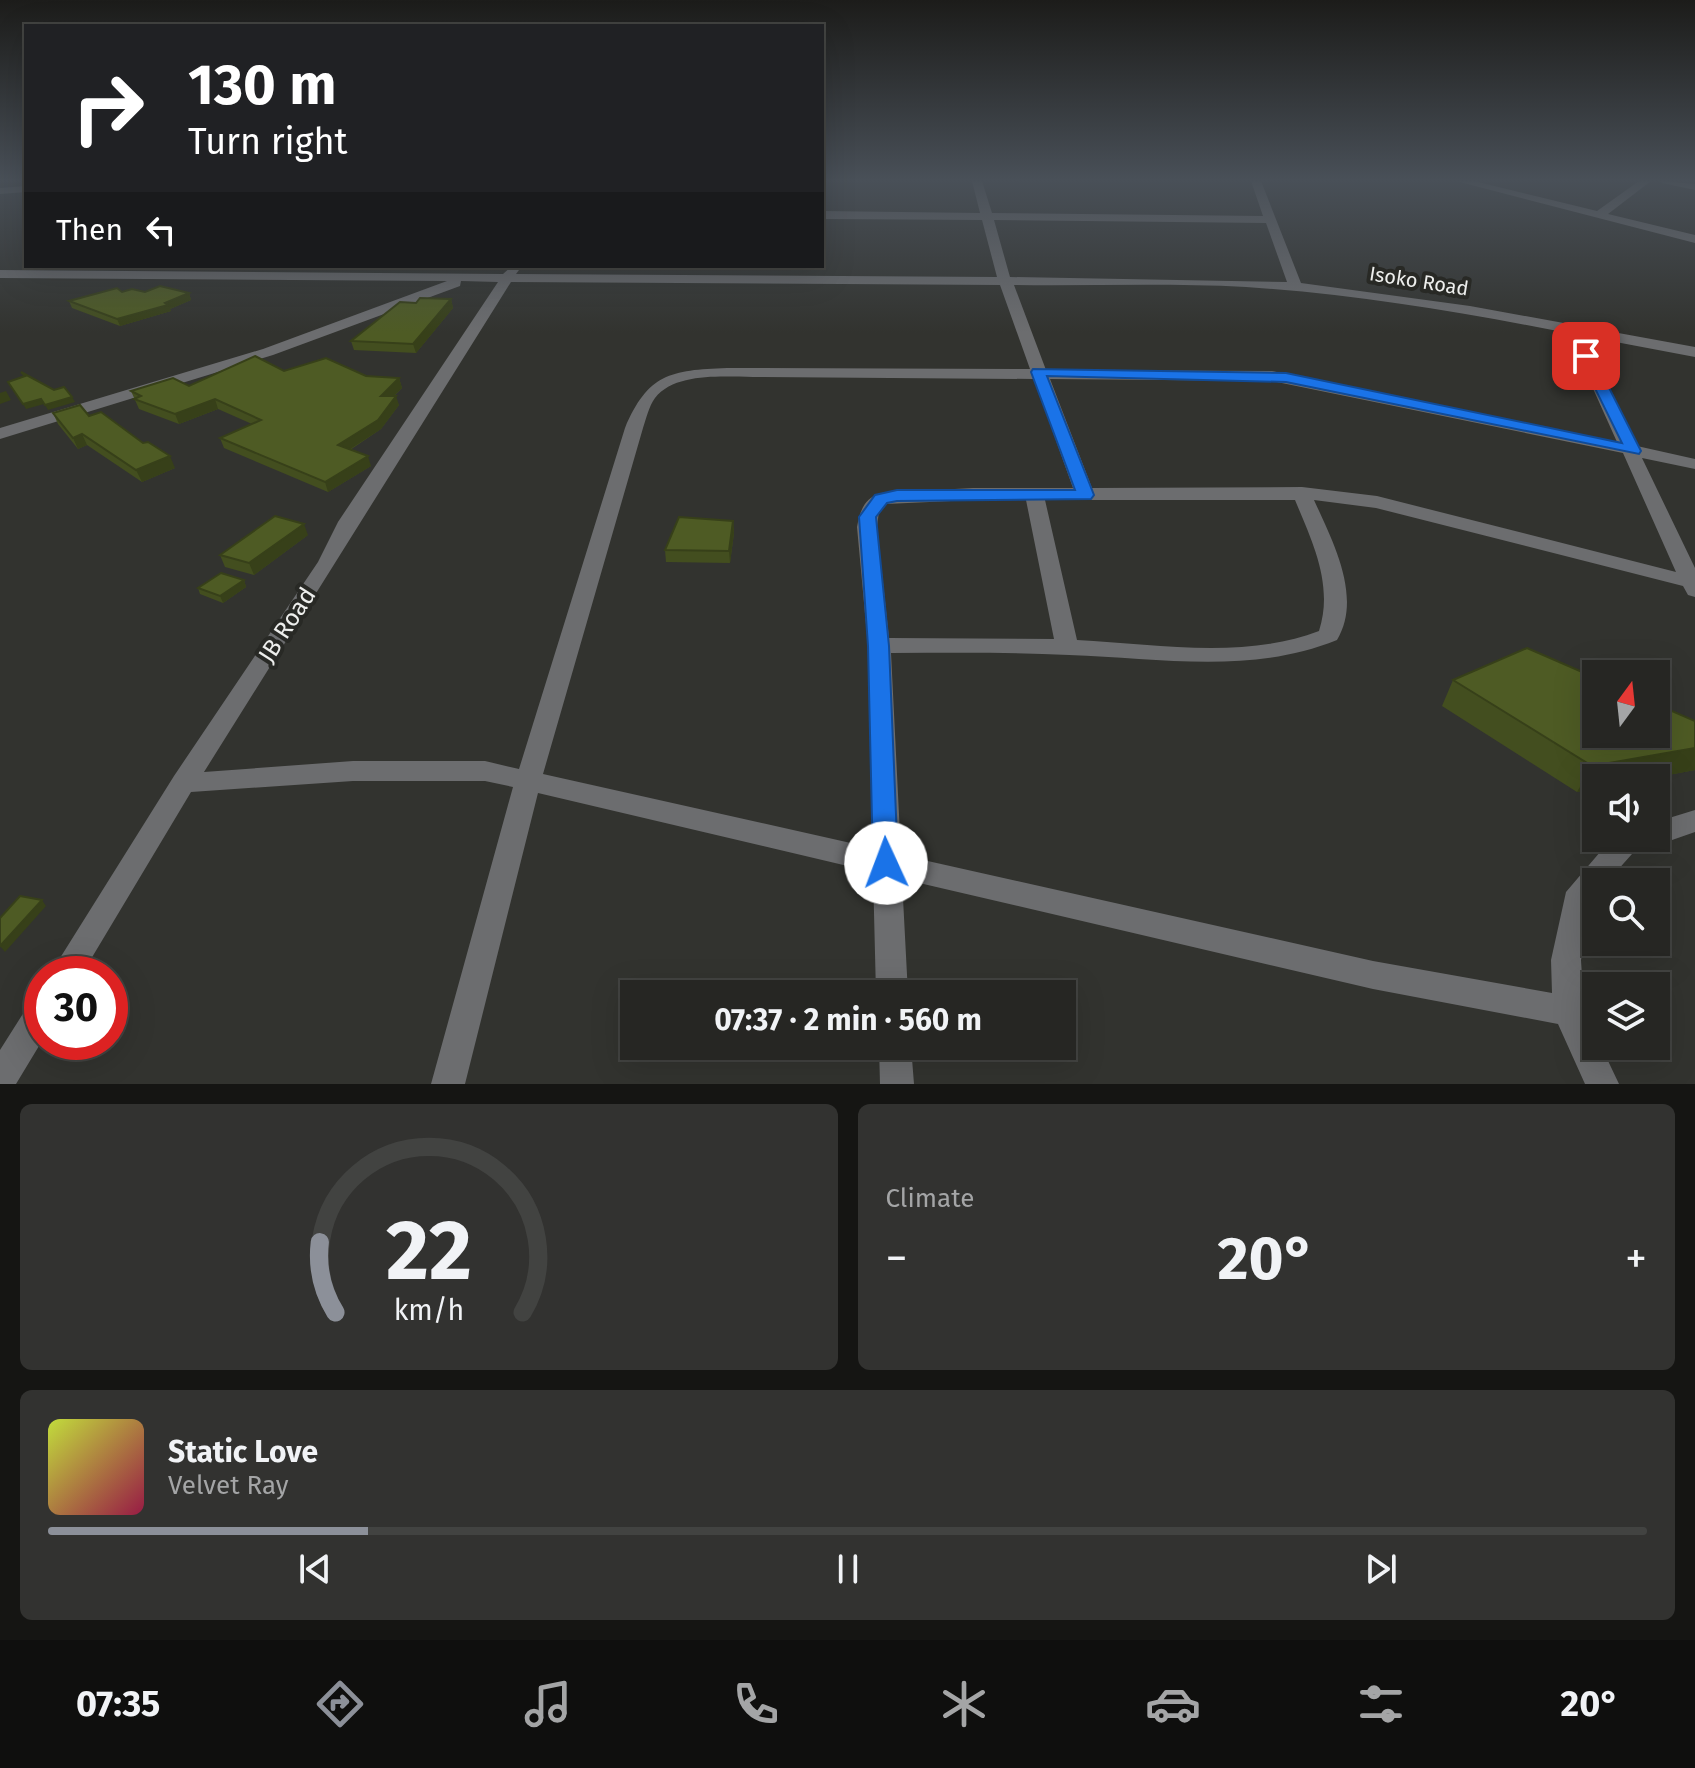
<!DOCTYPE html>
<html lang="en">
<head>
<meta charset="utf-8">
<style>
	body { margin:0; font-family:"Fira Sans",sans-serif; background:#323230; color:#f1f3f6; height:100vh; display:flex; flex-direction:column; font-size:30px; white-space:nowrap }
	* { box-sizing:border-box; margin:0 }
	p { font-size:26px; color:#a4a5a6 }
	.icon { flex:none; width:44px; height:44px; fill:none; stroke:currentColor; stroke-width:2; stroke-linecap:round; stroke-linejoin:round }
	.map { position:relative; height:1084px; overflow:hidden }
	.details { display:flex; flex-direction:column; gap:20px; padding:20px; background:#151513; flex:1 }
	.details>* { flex:none }
	.top-card { position:absolute; left:24px; top:24px; width:800px; height:244px; border-radius:0px; box-shadow:0 8px 32px #0002,0 0 0 2px #424341; background:#202124; color:#fff; overflow:hidden }
	.needle { width:52px; rotate:15deg }
	.tools { position:absolute; left:1582px; top:660px; display:grid; gap:16px }
	.tools a { display:grid; place-items:center; width:88px; height:88px; border-radius:0px; background:#262623; box-shadow:0 8px 32px #0002,0 0 0 2px #424341; font-size:40px }
	.speed { position:absolute; left:24px; top:956px; display:flex; gap:16px; font-size:40px; font-weight:700; text-align:center }
	.speed>* { display:grid; place-content:center; width:104px; height:104px; border-radius:50%; background:#262623; box-shadow:0 8px 32px #0002,0 0 0 2px #424341; line-height:1 }
	.speed .limit { border:12px solid #d22; background:#fff; color:#111 }
	.pin { position:absolute; display:grid; place-items:center; width:68px; height:68px; color:#fff; margin:-34px; border-radius:16px; box-shadow:0 4px 12px #0006 }
	.me { position:absolute; width:88px; margin:-44px; rotate:358deg; stroke-linejoin:round; filter:drop-shadow(0 0 6px #0008) }
	.turn { display:flex; align-items:center; gap:28px; height:168px; padding:0 32px; font-size:36px }
	.turn .icon { width:104px; height:104px; stroke-width:2.5 }
	.turn b { display:block; font-size:56px; line-height:68px }
	.then { display:flex; align-items:center; height:76px; padding:0 32px; background:#0003; gap:16px; font-size:30px }
	.big { font-size:60px; font-weight:700; line-height:1.1 }
	.details .widget { flex:1; display:flex; flex-direction:column; justify-content:center; gap:12px; min-width:0; padding:0 28px; border-radius:12px; background:#323230 }
	.details .dial { align-items:center; gap:0 }
	.dial svg { height:208px; overflow:visible; fill:none; stroke:#424341; stroke-width:7; stroke-linecap:round; text-anchor:middle }
	.dial text { fill:#f1f3f6; stroke:none }
	.song { display:flex; align-items:center; gap:24px }
	.cover { width:96px; height:96px; border-radius:12px; background:linear-gradient(135deg,hsl(70 70% 55%),hsl(340 70% 35%)) }
	.played { height:8px; border-radius:4px; background:linear-gradient(90deg,#8c9099 20%,#424341 20%) }
	.keys { display:flex; justify-content:space-around; direction:ltr }
	.heat { display:flex; justify-content:space-between; align-items:center; font-size:44px; direction:ltr }
	.details .tiles { flex:1; display:grid; gap:20px; grid-template-columns:1fr 1fr }
	.widget:last-child { grid-column:span 2 }
	.trip { position:absolute; left:620px; top:980px; width:456px; height:80px; border-radius:0px; background:#262623; box-shadow:0 8px 32px #0002,0 0 0 2px #424341; font-weight:700; line-height:80px; text-align:center }
	.menu { display:flex; height:128px; justify-content:space-around; align-items:center; background:#0f0f0e; color:#a4a5a6 }
	.menu .icon { width:56px; height:56px }
	.menu .selected { color:#8c9099 }
	.menu b { font-size:36px; color:#f1f3f6 }
	.map>svg:first-child { display:block }
</style>
</head>
<body>
<div class="map">
<svg width="1695" height="1084" viewBox="0 0 1695 1084">
	<rect width="100%" height="100%" fill="#32332f"/>
	<g fill="none" stroke-linecap="round" stroke-linejoin="round">
		<path fill="#6c6d6f" fill-rule="evenodd" d="M972 181H982L992 213 1263 216 1251 181H1261L1301 283 1470 306 1695 347V357L1584 336 1637 446 1695 459V469L1642 458 1695 568V597L1688 595 1683 586 1376 508 1314 500C1332 540 1363 597 1337 640 1250 675 1160 658 1069 655 1010 652 950 653 891 653L901 855 1373 961 1552 993 1551 960 1566 892 1612 838H1656V822L1695 810V832L1632 854 1607 882H1596L1581 960 1584 1010 1596 1035V1046H1601L1619 1084H1585L1558 1024 1373 989 902 879 908 994H876L873 872 538 793 465 1084H431L513 787 485 781H353L191 792 82 974H50L174 776 318 562 338 522 498 282 461 281 460 286 273 355 0 439V428L263 349 447 281 0 278V270L503 274 512 266 519 270 516 274 997 277 982 220 822 219V211L980 213ZM994 220 1266 223 1287 282 1010 277ZM511 282 1000 285 1030 369 727 368C670 370 648 374 625 428L519 769 485 761H353L204 772ZM1014 285C1091 286 1169 283 1246 287 1355 294 1461 312 1568 333L1617 442 1272 371 1046 370ZM753 377 1034 379 1073 488H973L881 493C864 498 860 511 857 527L868 646 873 848 543 774 643 428C646 419 649 406 655 398 676 372 723 377 753 377ZM1050 379 1272 381 1623 453 1676 572 1377 496 1302 487 1092 488ZM973 500H1026L1054 639 889 638 877 527 879 511 886 504ZM1045 500H1295C1312 541 1334 585 1319 631 1242 660 1157 644 1077 640Z
			M1456 181H1474L1597 211 1639 181H1651L1608 214 1695 235V243Z
			M1661 181 1695 184V190L1662 183Z
			M26 186V192L0 194V188Z
			M42 997V1041L16 1084H0V1050L31 1001Z
			M879 1046H911L914 1084H880Z"/>
	</g>
	<path fill="#434e1f" d="M122 292 189 293 191 300 170 309 171 311 120 326 72 308 69 301Z
		M451 299 453 308 416 353 354 350 351 341 416 303Z
		M284 371 399 378 402 388 394 396 399 405 381 429 350 450 371 466 328 492 224 448 220 438 252 424 218 409 179 424 139 409 131 391 189 386Z
		M53 413 175 468 142 482 87 445 78 449 58 424Z
		M733 521 734 533 730 563 666 562 665 550Z
		M308 535 254 575 225 567 220 555Z
		M244 580 246 587 223 603 200 594 198 588Z
		M1453 680 1695 721V770L1652 778H1596V788L1577 792 1442 706Z"/>
	<path fill="#374019" d="M189 293 191 300 170 309 171 311 120 326 117 319 165 303Z
		M451 299 453 308 416 353 413 344Z
		M399 378 402 388 384 405 381 396Z
		M6 391 11 400 0 404V393Z
		M396 396 399 405 381 429 341 455 338 445Z
		M72 397 75 402 48 410 45 405Z
		M41 399 44 404 26 409 23 404Z
		M215 399 218 409 179 424 175 414Z
		M82 434 87 445 78 449 73 438Z
		M170 456 175 468 142 482 136 470Z
		M368 456 371 466 328 492 325 482Z
		M733 521 734 533 730 563 729 551Z
		M304 524 308 535 254 575 249 563Z
		M244 580 246 587 223 603 220 596Z
		M1695 748V770L1652 778H1596V788L1577 792 1592 766Z
		M42 900 46 906 5 952 0 946Z"/>
	<path fill="#4e5b24" stroke="#374019" stroke-width="2" d="M160 286 189 293 165 303 168 305 117 319 69 301 117 288 122 292 132 289 145 292Z
		M420 298 451 299 413 344 351 341 400 302 416 303Z
		M255 356 284 371 326 358 366 376 399 378 381 396H396L378 420 338 445 368 456 325 482 220 438 261 420 215 399 175 414 134 399 141 396 131 391 173 378 189 386Z
		M21 372 54 390 64 387 72 397 45 405 41 399 23 404 8 382 25 376Z
		M80 405 89 416 101 412 143 443 148 442 170 456 136 470 82 434 73 438 53 413Z
		M275 516 304 524 249 563 220 555Z
		M679 517 733 521 729 551 665 550Z
		M221 573 244 580 220 596 198 588Z
		M1527 648 1596 678V734H1656V704L1695 721V748L1592 766 1453 680Z
		M20 896 42 900 0 946V918Z"/>
	<linearGradient id="sky" x2="0" y2="1"><stop stop-color="#1c1c1a"/><stop offset="0.54" stop-color="#495058"/><stop offset="1" stop-color="#495058" stop-opacity="0"/></linearGradient>
	<rect width="1695" height="333" fill="url(#sky)"/>
	<path fill="#1a73e8" stroke="#114b97" stroke-width="2" d="M1586 352 1593 356 1641 451 1639 454 1286 382 1047 376 1094 495 1091 499 897 501 887 503 876 517 889 646 898 863 895 870 886 874 877 870 873 863 868 646 859 517 875 495 897 490H1075L1031 372 1033 369 1286 373 1622 443 1579 356Z"/>
	<g text-anchor="middle" stroke-width="8" stroke-linejoin="round" paint-order="stroke">
		<g font-size="20" fill="#edeeec" stroke="#282925">
			<text transform="translate(1419 281) rotate(9)" y="7">Isoko Road</text>
		</g>
		<g font-size="24" fill="#edeeec" stroke="#282925">
			<text transform="translate(287 625) rotate(-57)" y="8">JB Road</text>
		</g>
	</g>
</svg>
<div class="tools">
<a><svg class="needle" viewBox="-14 -14 28 28"><path d="M0-13l5 13h-10z" fill="#e53935"/><path d="M0 13l5-13h-10z" fill="#a4a5a6"/></svg></a>
<a><svg class="icon" aria-label="sound" viewBox="0 0 24 24"><path d="M4 9h4l5-4v14l-5-4H4zM17 9q2 3 0 6"/></svg></a>
<a><svg class="icon" aria-label="search" viewBox="0 0 24 24"><circle cx="10" cy="10" r="6"/><path d="M15 15l6 6"/></svg></a>
<a><svg class="icon" aria-label="layers" viewBox="0 0 24 24"><path d="M12 4l9 5-9 5-9-5zM3 14l9 5 9-5"/></svg></a>
</div>
<div class="speed"><div class="limit">30</div></div>
<div class="pin" style="left:1586px;top:356px;background:#d93025"><svg class="icon" aria-label="arrive" viewBox="0 0 24 24"><path d="M6 21V4h12l-3 4 3 4H6"/></svg></div>
<svg class="me" style="left:886px;top:863px" viewBox="-20 -20 40 40"><circle r="19" fill="#fff"/><path d="M0-13L10 11 0 6-10 11z" fill="#1a73e8"/></svg>
<div class="trip">07:37 · 2 min · 560 m</div>
<div class="top-card">
<div class="turn"><svg class="icon" aria-label="right" viewBox="0 0 24 24"><path d="M7 20v-9h11M14 6l5 5-5 5"/></svg><div><b>130 m</b>Turn right</div></div>
<div class="then">Then<svg class="icon" aria-label="left" viewBox="0 0 24 24"><path d="M17 20v-9H6M10 6l-5 5 5 5"/></svg></div>
</div>
</div>
<section class="details">
<div class="tiles">
<div class="widget dial"><svg viewBox="0 0 100 80">
<path d="M14 69A42 42 0 1 1 86 69"/>
<path d="M14 69A42 42 0 0 1 8 42" stroke="#8c9099"/>
<text x="50" y="56" font-size="32" font-weight="700">22</text>
<text x="50" y="72" font-size="11">km/h</text>
</svg></div>
<div class="widget"><p>Climate</p>
<div class="heat"><a>−</a><b class="big">20°</b><a>+</a></div>
</div>
<div class="widget">
<div class="song"><i class="cover"></i><div><b>Static Love</b><p>Velvet Ray</p></div></div>
<div class="played"></div>
<div class="keys"><svg class="icon" aria-label="previous" viewBox="0 0 24 24"><path d="M18 5L8 12l10 7zM5 5v14"/></svg><svg class="icon" aria-label="pause" viewBox="0 0 24 24"><path d="M8 5v14M16 5v14"/></svg><svg class="icon" aria-label="next" viewBox="0 0 24 24"><path d="M6 5l10 7-10 7zM19 5v14"/></svg></div>
</div>
</div>
</section>
<nav class="menu">
<b>07:35</b>
<svg class="icon selected" aria-label="directions" viewBox="0 0 24 24"><path d="M12 3l9 9-9 9-9-9zM9 14v-3h6M13 9l2 2-2 2"/></svg>
<svg class="icon" aria-label="music" viewBox="0 0 24 24"><path d="M9 18V5l10-2v13"/><circle cx="6" cy="18" r="3"/><circle cx="16" cy="16" r="3"/></svg>
<svg class="icon" aria-label="phone" viewBox="0 0 24 24"><path d="M5 4h4l2 5-3 2q2 4 5 5l2-3 5 2v4C11 20 4 13 5 4z"/></svg>
<svg class="icon" aria-label="climate" viewBox="0 0 24 24"><path d="M12 3v18M4 7l16 10M4 17L20 7"/></svg>
<svg class="icon" aria-label="car" viewBox="0 0 24 24"><path d="M5 17H2v-5l4-1 3-4h7l3 4 3 1v5h-3M9 17h6M6 11h13"/><circle cx="7" cy="17" r="2"/><circle cx="17" cy="17" r="2"/></svg>
<svg class="icon" aria-label="filters" viewBox="0 0 24 24"><path d="M4 7h16M4 17h16"/><circle cx="9" cy="7" r="2"/><circle cx="15" cy="17" r="2"/></svg>
<b>20°</b>
</nav>
</body>
</html>
